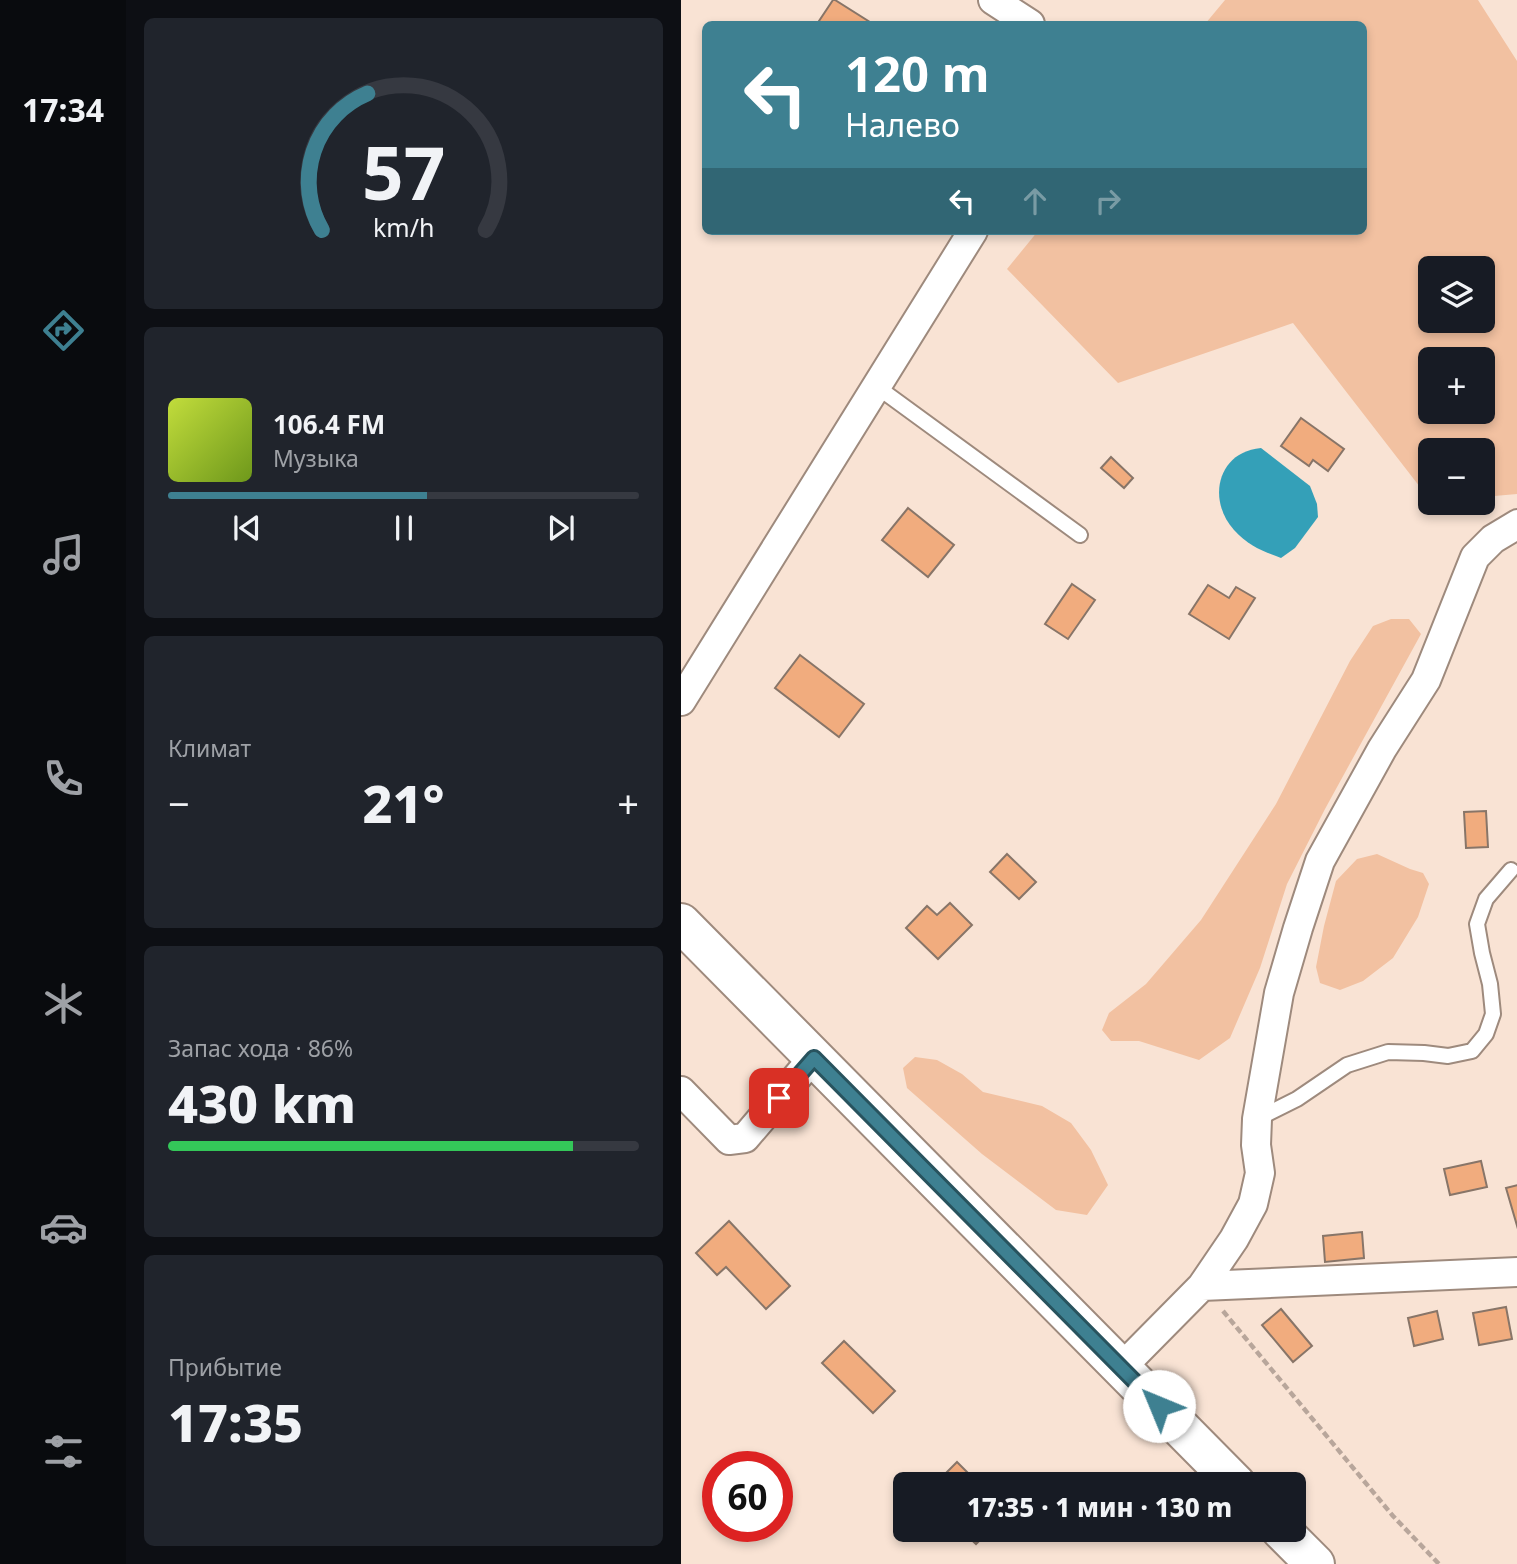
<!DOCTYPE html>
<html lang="ru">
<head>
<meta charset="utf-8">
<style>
	body { margin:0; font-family:"Noto Sans",sans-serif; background:#20242c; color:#f1f3f6; height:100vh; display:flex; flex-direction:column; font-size:26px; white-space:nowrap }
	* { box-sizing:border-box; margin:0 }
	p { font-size:23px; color:#9ea1a6 }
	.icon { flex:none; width:38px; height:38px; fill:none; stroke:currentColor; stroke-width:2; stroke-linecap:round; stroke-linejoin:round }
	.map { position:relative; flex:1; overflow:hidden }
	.details { display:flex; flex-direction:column; gap:18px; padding:18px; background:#0d0f14; width:555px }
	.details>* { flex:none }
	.hud { position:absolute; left:21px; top:21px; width:665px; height:214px; border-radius:10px; box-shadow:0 4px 10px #0003; background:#3e8091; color:#fff; overflow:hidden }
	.tools { position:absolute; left:737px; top:256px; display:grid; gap:14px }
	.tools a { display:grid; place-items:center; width:77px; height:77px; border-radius:10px; background:#171b24; box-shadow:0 4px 10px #0003; font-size:35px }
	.speed { position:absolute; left:21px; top:1451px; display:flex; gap:14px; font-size:35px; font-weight:700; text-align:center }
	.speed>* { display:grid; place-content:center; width:91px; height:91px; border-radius:50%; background:#171b24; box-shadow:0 4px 10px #0003; line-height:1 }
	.speed .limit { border:10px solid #d22; background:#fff; color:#111 }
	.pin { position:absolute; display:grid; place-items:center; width:60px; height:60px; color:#fff; margin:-30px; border-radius:14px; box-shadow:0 4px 10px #0006 }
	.me { position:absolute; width:77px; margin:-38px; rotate:315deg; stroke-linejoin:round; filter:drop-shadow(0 0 5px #0008) }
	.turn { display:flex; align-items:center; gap:24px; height:147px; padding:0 28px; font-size:32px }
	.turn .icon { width:91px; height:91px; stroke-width:2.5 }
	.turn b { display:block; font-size:49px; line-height:60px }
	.lanes { display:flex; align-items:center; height:66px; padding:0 28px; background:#0003; justify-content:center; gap:35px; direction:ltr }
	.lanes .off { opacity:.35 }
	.big { font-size:52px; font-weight:800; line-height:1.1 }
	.details .tile { flex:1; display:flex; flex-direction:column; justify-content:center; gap:10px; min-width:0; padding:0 24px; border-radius:10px; background:#20242c }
	.details .dial { align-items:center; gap:0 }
	.dial svg { height:182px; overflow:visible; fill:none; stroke:#363941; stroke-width:7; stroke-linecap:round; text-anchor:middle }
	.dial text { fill:#f1f3f6; stroke:none }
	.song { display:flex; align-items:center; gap:21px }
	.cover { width:84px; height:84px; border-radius:10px; background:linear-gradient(135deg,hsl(70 70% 55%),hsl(80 70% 35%)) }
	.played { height:7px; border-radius:4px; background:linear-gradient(90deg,#3e8091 55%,#363941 55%) }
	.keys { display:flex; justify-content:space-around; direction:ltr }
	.heat { display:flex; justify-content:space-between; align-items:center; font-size:38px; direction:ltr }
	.charge { height:10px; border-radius:5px; background:linear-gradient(90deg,#34c759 86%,#363941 0) }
	.trip { position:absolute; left:212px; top:1472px; width:413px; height:70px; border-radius:10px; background:#171b24; box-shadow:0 4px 10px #0003; font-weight:800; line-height:70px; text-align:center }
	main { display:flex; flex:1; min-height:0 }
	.tabs { display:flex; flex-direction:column; width:126px; justify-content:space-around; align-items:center; background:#090b0e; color:#9ea1a6 }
	.tabs .icon { width:49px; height:49px }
	.tabs .selected { color:#3e8091 }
	.tabs b { font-size:32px; color:#f1f3f6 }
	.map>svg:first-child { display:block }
</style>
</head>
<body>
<main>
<nav class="tabs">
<b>17:34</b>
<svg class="icon selected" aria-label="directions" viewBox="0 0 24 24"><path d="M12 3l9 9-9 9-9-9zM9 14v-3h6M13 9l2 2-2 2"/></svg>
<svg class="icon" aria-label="music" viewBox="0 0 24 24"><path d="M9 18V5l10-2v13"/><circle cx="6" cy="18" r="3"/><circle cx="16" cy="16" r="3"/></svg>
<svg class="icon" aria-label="phone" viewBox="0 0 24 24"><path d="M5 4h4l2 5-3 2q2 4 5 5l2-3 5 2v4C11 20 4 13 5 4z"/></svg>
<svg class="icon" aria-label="climate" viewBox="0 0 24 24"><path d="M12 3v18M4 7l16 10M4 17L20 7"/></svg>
<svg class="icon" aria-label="car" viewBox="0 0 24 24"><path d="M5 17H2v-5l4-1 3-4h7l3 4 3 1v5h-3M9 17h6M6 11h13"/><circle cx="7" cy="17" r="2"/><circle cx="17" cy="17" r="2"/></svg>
<svg class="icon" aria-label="filters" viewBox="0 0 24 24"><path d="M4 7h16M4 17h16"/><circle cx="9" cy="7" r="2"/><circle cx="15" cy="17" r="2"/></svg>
</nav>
<section class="details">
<div class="tile dial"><svg viewBox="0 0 100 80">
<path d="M14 69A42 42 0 1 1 86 69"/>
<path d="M14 69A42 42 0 0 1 34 9" stroke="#3e8091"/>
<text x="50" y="56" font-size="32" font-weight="700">57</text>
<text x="50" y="72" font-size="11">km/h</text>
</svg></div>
<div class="tile">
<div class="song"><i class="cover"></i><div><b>106.4 FM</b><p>Музыка</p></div></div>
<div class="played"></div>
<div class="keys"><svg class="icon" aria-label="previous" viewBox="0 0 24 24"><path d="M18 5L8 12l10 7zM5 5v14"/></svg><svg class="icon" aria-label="pause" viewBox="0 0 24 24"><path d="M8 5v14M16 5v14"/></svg><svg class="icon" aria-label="next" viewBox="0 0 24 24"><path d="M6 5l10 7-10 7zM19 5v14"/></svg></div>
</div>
<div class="tile"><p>Климат</p>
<div class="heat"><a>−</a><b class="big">21°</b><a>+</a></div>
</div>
<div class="tile"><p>Запас хода · 86%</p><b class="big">430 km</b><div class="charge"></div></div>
<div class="tile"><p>Прибытие</p><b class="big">17:35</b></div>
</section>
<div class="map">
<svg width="837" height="1564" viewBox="0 0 837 1564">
	<rect width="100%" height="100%" fill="#f9e3d4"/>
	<path fill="#f2c1a1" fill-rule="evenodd" d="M544 0H797L836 61V494L802 497V450H749V500L612 323 437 383 326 269 357 231H682V24H524ZM749 268H802V320H749ZM749 359H802V411H749Z
		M710 619H728L740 634 644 809 606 884 579 968 549 1038 518 1060 458 1041H430L421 1030 428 1013 465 984 520 920 595 804 669 661 692 626Z
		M696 854 729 869 742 873 748 884 737 917 712 958 682 981 659 990 639 983 635 967 643 926 655 881 676 859Z
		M234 1057 256 1060 281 1074 302 1092 361 1106 390 1123 410 1150 427 1185 406 1215 375 1210 301 1154 226 1088 222 1068Z"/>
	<path fill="#34a0b8" d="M580 448 629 486 636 504 637 517 614 548 600 558C581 551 568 546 553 530 526 500 536 452 580 448Z"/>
	<path fill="#f1ac7e" stroke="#887568" stroke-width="2" d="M152 0H154L192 24H136Z
		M620 418 663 449 647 471 632 460 628 466 600 446Z
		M430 457 452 478 443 488 420 468Z
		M227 508 273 545 247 577 201 540Z
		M391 584 414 600 387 639 364 624Z
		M527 585 548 598 555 587 574 598 548 639 508 614Z
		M119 655 183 704 158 737 94 688Z
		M805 811 807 847 785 848 783 812Z
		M326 854 355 882 338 899 309 872Z
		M269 903 291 925 257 959 225 928 246 906 256 915Z
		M800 1161 806 1187 769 1195 763 1169Z
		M837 1185V1229L825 1188Z
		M48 1221 109 1286 85 1309 45 1267 36 1275 15 1253Z
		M681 1232 683 1258 644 1262 642 1236Z
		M825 1307 831 1339 798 1345 792 1313Z
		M600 1309 631 1346 612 1362 581 1325Z
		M756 1311 762 1339 733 1346 727 1318Z
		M163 1341 214 1391 192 1413 141 1363Z
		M276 1462 298 1484 255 1483Z
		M280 1530H309L295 1544Z"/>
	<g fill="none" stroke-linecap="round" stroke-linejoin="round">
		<g stroke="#9e8a7d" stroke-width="18">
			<path id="lane" d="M195 386 399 535
				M576 1119 616 1099 666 1065 707 1052 743 1053 767 1056 791 1051 805 1034 812 1014 809 984 801 953 796 924 805 899 830 870"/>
		</g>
		<g stroke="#9e8a7d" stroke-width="32">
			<path id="street" d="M312 0 349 24
				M0 701 292 231
				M0 1091 48 1140 64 1138 133 1057
				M521 1286 837 1272
				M440 1368 521 1286 553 1239 572 1204 579 1173 575 1145 576 1119 598 993 617 928 639 861 701 749 745 680 794 557 812 539 837 524"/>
		</g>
		<g stroke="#9e8a7d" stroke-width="42">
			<path id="primary" d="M0 923 555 1484
				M600 1530 634 1564"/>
		</g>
		<path stroke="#b8a69b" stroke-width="4.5" stroke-dasharray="7 3.5" stroke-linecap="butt" d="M542 1311 712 1516 758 1564"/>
		<use href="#lane" stroke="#fff" stroke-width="14"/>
		<use href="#street" stroke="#fff" stroke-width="28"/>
		<use href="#primary" stroke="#fff" stroke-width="38"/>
	</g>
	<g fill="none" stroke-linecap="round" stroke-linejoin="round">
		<g stroke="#28535e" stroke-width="18">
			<path id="route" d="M98 1098 133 1058 478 1406"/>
		</g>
		<use href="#route" stroke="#3e8091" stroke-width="12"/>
	</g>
</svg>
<div class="tools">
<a><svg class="icon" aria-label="layers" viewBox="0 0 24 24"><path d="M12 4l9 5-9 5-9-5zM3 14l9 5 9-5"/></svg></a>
<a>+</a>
<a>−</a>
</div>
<div class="speed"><div class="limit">60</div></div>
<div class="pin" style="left:98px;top:1098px;background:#d93025"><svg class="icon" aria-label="arrive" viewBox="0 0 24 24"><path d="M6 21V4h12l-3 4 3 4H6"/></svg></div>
<svg class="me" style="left:478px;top:1406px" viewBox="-20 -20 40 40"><circle r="19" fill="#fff"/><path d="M0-13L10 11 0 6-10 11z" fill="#3e8091"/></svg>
<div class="trip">17:35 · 1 мин · 130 m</div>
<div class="hud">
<div class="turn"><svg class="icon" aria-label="left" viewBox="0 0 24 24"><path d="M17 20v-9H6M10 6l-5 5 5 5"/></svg><div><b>120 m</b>Налево</div></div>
<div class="lanes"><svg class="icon" aria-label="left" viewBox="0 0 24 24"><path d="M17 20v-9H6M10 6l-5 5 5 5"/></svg><svg class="icon off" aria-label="ahead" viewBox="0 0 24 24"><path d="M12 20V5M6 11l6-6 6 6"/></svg><svg class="icon off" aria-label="right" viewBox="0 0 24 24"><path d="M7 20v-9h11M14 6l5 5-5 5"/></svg></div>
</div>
</div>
</main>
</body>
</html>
